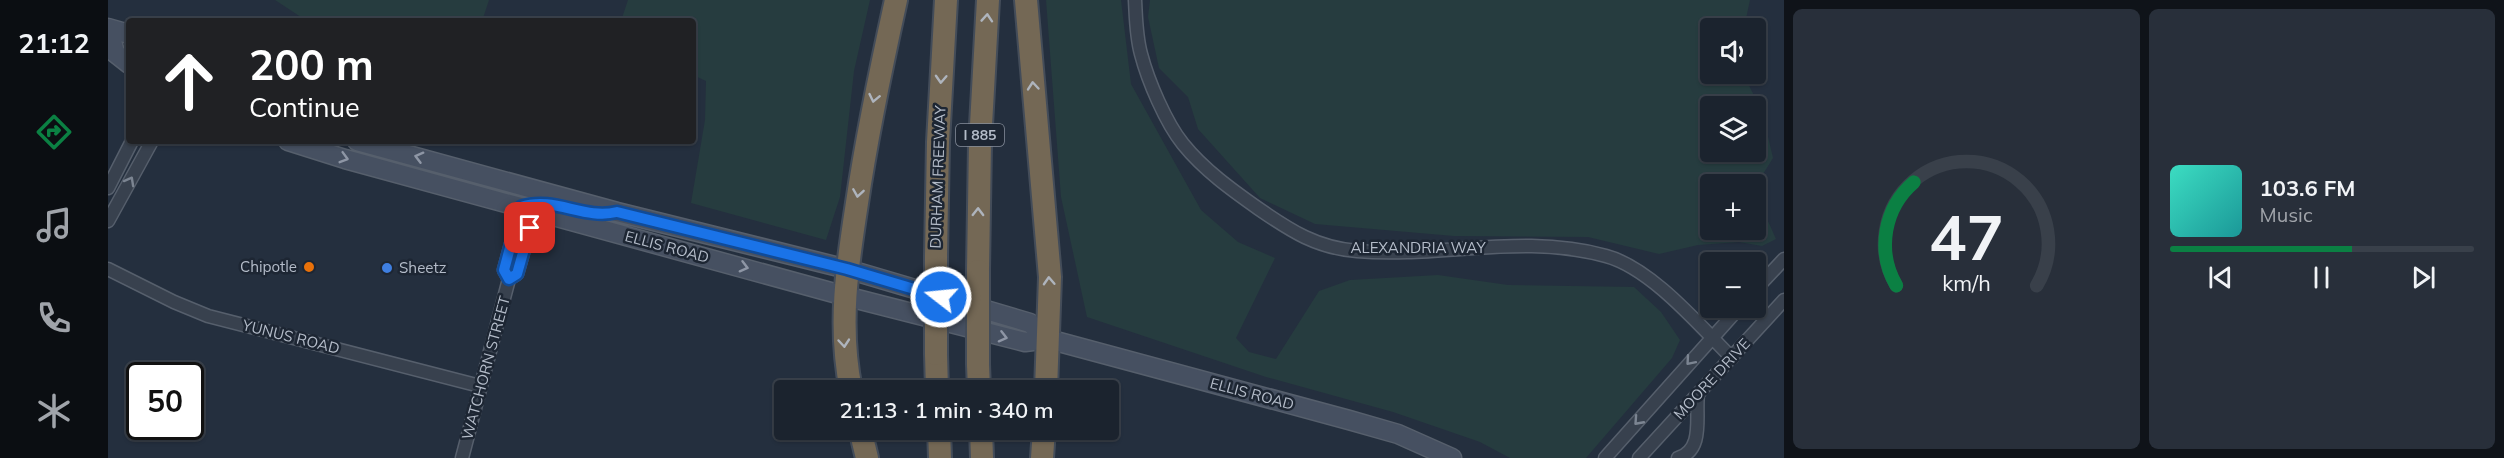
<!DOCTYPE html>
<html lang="en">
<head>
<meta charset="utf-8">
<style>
	body { margin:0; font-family:Mulish,sans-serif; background:#282f3a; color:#f1f3f6; height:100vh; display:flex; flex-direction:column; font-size:22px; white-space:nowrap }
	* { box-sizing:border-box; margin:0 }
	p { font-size:20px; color:#a0a4aa }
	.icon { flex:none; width:33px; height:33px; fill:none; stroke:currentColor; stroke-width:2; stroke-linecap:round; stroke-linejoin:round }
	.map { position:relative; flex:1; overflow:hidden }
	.side { display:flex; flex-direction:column; gap:9px; padding:9px; background:#0f1319; width:720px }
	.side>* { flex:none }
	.top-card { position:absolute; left:18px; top:18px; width:570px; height:126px; border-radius:6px; box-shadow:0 2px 4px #0004,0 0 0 2px #39404a; background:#202124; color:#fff; overflow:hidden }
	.fabs { position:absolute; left:1592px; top:18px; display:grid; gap:12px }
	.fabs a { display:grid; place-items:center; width:66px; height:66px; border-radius:6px; background:#1b232e; box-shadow:0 2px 4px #0004,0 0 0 2px #39404a; font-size:30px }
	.speed { position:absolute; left:18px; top:362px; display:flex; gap:12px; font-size:30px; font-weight:700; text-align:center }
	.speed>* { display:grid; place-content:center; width:78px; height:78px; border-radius:50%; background:#1b232e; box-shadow:0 2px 4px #0004,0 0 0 2px #39404a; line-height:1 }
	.speed .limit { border:3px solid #111; border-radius:9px; background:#fff; color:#111 }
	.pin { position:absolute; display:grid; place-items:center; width:51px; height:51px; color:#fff; margin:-26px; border-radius:12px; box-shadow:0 3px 9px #0006 }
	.me { position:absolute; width:66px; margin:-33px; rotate:286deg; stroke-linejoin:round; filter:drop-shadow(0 0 4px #0008) }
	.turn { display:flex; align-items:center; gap:21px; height:126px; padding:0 24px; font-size:27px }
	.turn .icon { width:78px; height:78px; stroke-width:2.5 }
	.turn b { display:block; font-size:42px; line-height:51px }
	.side .tile { flex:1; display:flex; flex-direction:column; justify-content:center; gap:9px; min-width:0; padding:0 21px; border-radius:9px; background:#282f3a }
	.side .dial { align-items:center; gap:0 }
	.dial svg { height:156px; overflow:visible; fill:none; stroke:#39404a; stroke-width:7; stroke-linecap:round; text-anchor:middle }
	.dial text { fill:#f1f3f6; stroke:none }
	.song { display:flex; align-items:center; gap:18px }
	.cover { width:72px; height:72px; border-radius:9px; background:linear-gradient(135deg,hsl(170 70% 55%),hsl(180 70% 35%)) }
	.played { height:6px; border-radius:3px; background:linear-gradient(90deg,#0b8043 60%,#39404a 60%) }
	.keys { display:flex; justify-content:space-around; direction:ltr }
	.side .tiles { flex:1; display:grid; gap:9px; grid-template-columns:repeat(2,1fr) }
	.trip { position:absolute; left:666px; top:380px; width:345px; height:60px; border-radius:6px; background:#1b232e; box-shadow:0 2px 4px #0004,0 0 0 2px #39404a; font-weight:600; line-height:60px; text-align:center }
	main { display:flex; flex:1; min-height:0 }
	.menu { display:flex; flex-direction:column; width:108px; justify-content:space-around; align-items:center; background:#0b0e12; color:#a0a4aa }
	.menu .icon { width:42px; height:42px }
	.menu .on { color:#0b8043 }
	.menu b { font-size:27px; color:#f1f3f6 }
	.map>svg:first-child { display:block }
</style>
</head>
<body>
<main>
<nav class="menu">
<b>21:12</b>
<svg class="icon on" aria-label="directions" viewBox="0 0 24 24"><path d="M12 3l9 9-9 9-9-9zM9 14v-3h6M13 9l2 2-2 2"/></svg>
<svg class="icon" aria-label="music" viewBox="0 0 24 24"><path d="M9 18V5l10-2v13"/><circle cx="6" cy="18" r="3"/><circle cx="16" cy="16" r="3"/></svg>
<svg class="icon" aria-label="phone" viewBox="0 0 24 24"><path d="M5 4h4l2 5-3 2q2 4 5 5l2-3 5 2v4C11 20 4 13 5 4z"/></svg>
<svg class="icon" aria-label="climate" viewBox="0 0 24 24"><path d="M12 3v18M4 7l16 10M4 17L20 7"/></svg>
</nav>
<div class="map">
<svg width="1676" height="458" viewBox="0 0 1676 458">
	<rect width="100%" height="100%" fill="#242f3e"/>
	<path fill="#263c3f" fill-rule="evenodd" d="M167 0H381L374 21H199Z
		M520 0H762L746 71 732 197 718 240 583 203 597 120 598 81 585 75V21H513Z
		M938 0H1013L1023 84 1093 210 1130 242 1167 258 1128 338 1141 352 1168 359 1211 291 1242 280 1330 275 1400 285 1526 287 1553 312 1572 340 1564 358 1478 458H1402L1372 442 1285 412 1158 377 979 317 953 197Z
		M1042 0H1642L1636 28H1602V74H1635L1654 111 1665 158 1647 187V184H1602V230H1647V192L1668 239 1654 246 1631 242 1590 245 1551 254 1480 237 1346 236 1207 224 1152 198 1090 129 1080 97 1051 68 1040 17ZM1602 106H1647V152H1602Z"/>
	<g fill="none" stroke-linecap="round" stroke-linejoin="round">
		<g stroke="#565f6c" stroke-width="15">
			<path id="street" d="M1027 0C1028 18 1028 36 1033 54 1040 81 1058 123 1075 144 1096 170 1124 190 1151 209 1183 231 1209 248 1249 251 1332 258 1416 233 1498 256 1543 268 1591 325 1624 358
				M0 188 24 141
				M0 221 44 141
				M0 269 66 302 100 316 372 386
				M401 279 396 270 413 207
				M1647 290 1676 259
				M354 458 401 279 409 274 427 211
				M1497 458 1631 308
				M1531 458 1676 300
				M1570 458C1597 450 1587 415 1590 394"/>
		</g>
		<g stroke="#565f6c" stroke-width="21">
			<path id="secondary" d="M0 28 21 34
				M1 29 7 53 21 64
				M180 141 237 159 737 296 917 342 940 339 1241 420 1290 434 1344 458
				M249 141 509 212 739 269 922 323 940 339"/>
		</g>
		<g stroke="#434c59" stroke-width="26">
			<path id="highway" d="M918 0 942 277 938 390
				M828 256 830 142 838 0
				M870 271 872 143 880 0
				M828 354 829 390
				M870 364 871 390
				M743 390C730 326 739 267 749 203 759 135 773 68 788 0
				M752 429 759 458
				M831 429 832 458
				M873 429 874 458
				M934 458 936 429"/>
		</g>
		<use href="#street" stroke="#38414e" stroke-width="12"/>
		<use href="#secondary" stroke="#465061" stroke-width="18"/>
		<use href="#highway" stroke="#746855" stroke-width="22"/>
		<g stroke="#434c59" stroke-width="26" stroke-linecap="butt">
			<path id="highway-bridge" d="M828 256V354
				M870 271V364"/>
		</g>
		<use href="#highway-bridge" stroke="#746855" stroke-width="22"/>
	</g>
	<defs><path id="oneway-chevron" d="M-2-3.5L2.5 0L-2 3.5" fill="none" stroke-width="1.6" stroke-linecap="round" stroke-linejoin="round" transform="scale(1.5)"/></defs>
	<g stroke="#aeb4bd">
		<use href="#oneway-chevron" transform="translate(879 18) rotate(-86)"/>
		<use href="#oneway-chevron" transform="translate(833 79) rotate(93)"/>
		<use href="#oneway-chevron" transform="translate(925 86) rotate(-95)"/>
		<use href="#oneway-chevron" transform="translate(766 98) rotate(102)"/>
		<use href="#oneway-chevron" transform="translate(750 193) rotate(99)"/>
		<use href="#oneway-chevron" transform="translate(870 212) rotate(-89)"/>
		<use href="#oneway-chevron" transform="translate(941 281) rotate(-93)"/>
		<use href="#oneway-chevron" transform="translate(736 343) rotate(85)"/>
	</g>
	<g stroke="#8e96a5">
		<use href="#oneway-chevron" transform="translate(311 157) rotate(-165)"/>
		<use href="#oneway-chevron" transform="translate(236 158) rotate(16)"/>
		<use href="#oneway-chevron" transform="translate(636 267) rotate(15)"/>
		<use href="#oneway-chevron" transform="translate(895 337) rotate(14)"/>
	</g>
	<g stroke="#7c8592">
		<use href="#oneway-chevron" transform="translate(22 181) rotate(-61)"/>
		<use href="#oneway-chevron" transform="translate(1582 361) rotate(131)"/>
		<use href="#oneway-chevron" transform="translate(1530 421) rotate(132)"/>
	</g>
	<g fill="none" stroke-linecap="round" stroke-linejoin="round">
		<g stroke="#114b97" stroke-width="15">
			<path id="route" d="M422 228 409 274 401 279 396 270 413 207C447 196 475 220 509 212L739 269 833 297"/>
		</g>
		<use href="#route" stroke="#1a73e8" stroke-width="10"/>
	</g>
	<circle fill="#e8710a" stroke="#1d2633" stroke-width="2" cx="201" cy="267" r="6"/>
	<circle fill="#3f7fe0" stroke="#1d2633" stroke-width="2" cx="279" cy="268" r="6"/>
	<g text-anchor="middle" stroke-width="5" stroke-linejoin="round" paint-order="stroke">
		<rect fill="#1d2633" stroke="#878f9c" stroke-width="1.5" x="848" y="124" width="48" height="22" rx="4.5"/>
		<g font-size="14" font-weight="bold" fill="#b4bcc9">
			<text x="872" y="140">I 885</text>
		</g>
		<g font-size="15" fill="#b4bcc9" stroke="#1d2633">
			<text transform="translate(830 177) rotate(-88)" y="5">DURHAM FREEWAY</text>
			<text transform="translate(559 247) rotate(15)" y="5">ELLIS ROAD</text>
			<text x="1310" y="253">ALEXANDRIA WAY</text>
			<text transform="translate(183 337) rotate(14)" y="5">YUNUS ROAD</text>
			<text transform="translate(378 368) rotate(-75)" y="5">WATCHORN STREET</text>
			<text transform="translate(1604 379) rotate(-47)" y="5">MOORE DRIVE</text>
			<text transform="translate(1144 394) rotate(15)" y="5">ELLIS ROAD</text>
		</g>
		<g font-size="15" fill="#b4bcc9" stroke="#1d2633" text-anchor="end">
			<text x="189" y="272">Chipotle</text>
			<text x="291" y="273" text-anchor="start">Sheetz</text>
		</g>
	</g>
</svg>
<div class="fabs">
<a><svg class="icon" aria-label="sound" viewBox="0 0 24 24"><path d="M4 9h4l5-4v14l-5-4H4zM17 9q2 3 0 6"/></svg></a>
<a><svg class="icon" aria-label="layers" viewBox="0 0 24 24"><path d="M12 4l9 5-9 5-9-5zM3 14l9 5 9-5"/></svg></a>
<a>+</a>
<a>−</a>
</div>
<div class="speed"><div class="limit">50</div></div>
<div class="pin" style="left:422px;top:228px;background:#d93025"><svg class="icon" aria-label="arrive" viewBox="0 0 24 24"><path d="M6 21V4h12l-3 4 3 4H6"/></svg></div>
<svg class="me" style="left:833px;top:297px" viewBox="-20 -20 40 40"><circle r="17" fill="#1a73e8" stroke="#fff" stroke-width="3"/><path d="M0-11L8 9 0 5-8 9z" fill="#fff"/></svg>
<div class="trip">21:13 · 1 min · 340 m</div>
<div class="top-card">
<div class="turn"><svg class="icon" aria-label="ahead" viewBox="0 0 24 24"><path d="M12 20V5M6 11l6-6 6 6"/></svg><div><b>200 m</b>Continue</div></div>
</div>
</div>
<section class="side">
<div class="tiles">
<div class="tile dial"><svg viewBox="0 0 100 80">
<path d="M14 69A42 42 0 1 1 86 69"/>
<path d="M14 69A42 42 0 0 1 23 16" stroke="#0b8043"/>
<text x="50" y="56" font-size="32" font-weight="700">47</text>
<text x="50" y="72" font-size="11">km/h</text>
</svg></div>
<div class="tile">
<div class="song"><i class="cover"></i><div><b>103.6 FM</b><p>Music</p></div></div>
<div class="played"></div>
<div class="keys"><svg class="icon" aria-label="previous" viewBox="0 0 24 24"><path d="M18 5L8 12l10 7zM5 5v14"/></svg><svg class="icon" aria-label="pause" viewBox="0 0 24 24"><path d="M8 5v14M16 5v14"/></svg><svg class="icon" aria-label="next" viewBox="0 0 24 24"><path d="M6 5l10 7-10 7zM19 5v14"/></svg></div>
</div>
</div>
</section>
</main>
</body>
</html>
